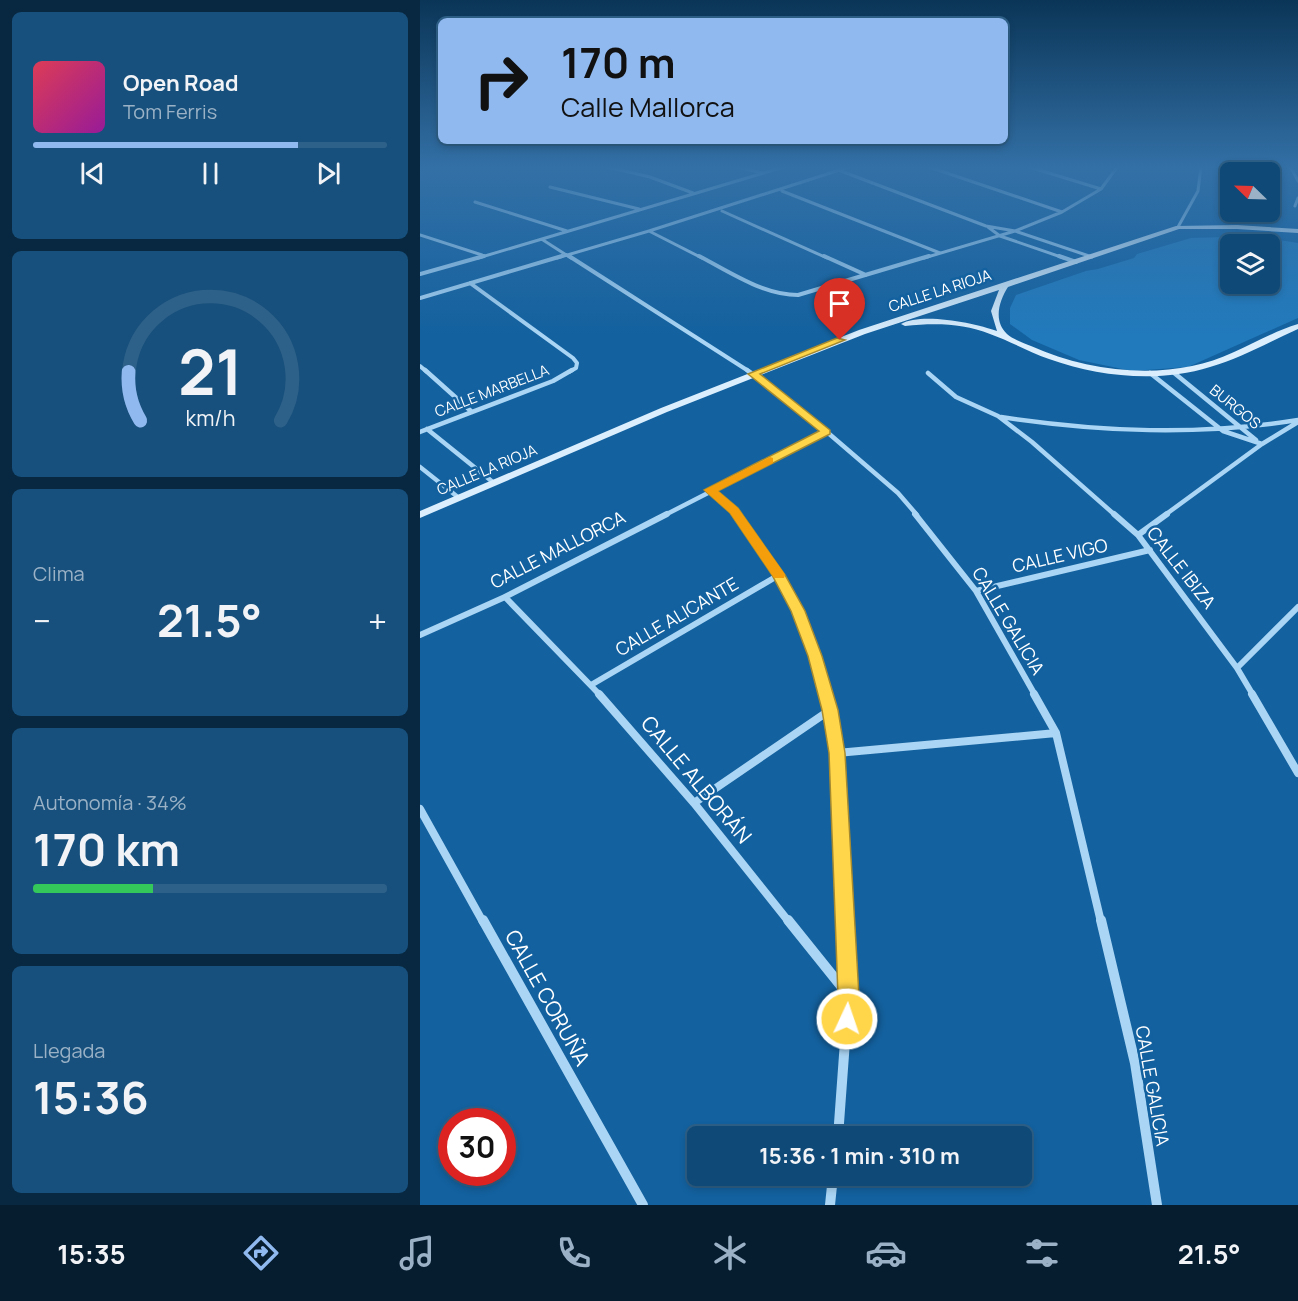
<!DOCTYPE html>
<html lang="es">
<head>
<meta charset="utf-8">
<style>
	body { margin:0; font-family:Manrope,sans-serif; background:#17507c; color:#f1f3f6; height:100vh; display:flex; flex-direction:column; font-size:22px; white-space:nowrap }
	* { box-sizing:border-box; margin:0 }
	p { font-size:20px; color:#9bb2c6 }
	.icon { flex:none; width:33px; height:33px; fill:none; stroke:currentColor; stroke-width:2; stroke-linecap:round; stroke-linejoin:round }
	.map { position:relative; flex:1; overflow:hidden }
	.details { display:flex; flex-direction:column; gap:12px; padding:12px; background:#082841; width:420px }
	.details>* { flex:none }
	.guide { position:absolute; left:18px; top:18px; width:570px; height:126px; border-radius:9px; box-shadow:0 3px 9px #0003,0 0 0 2px #2e6189; background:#90b9f0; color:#111; overflow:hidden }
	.needle { width:39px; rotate:293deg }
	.fabs { position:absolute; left:800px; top:162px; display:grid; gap:12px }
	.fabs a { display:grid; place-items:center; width:60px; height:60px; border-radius:9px; background:#0e4977; box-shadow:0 3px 9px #0003,0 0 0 2px #2e6189; font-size:30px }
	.speed { position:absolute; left:18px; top:1108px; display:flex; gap:12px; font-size:30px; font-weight:700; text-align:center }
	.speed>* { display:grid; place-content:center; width:78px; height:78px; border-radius:50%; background:#0e4977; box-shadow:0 3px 9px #0003,0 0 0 2px #2e6189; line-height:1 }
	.speed .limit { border:9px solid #d22; background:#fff; color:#111 }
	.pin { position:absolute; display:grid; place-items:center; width:51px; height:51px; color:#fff; margin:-62px -26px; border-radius:50% 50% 50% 0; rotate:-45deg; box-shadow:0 0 6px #0007 }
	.pin .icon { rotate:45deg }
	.me { position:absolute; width:66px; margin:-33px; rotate:3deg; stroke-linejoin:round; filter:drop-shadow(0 0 4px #0008) }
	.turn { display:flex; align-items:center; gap:21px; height:126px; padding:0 24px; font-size:27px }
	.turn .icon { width:78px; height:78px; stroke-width:2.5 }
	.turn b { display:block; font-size:42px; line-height:51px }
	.big { font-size:45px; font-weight:700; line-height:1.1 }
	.details .widget { flex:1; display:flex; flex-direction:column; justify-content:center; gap:9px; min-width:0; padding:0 21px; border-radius:9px; background:#17507c }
	.details .dial { align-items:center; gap:0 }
	.dial svg { height:156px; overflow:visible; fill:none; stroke:#2e6189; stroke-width:7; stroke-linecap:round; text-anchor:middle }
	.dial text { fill:#f1f3f6; stroke:none }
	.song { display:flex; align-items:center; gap:18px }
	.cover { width:72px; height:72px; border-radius:9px; background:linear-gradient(135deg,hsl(350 70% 55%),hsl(300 70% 35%)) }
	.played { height:6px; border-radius:3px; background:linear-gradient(90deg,#90b9f0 75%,#2e6189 75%) }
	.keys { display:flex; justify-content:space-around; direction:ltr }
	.heat { display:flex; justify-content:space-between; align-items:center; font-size:33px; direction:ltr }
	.charge { height:9px; border-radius:4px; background:linear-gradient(90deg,#34c759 34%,#2e6189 0) }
	.trip { position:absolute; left:267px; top:1126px; width:345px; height:60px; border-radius:9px; background:#0e4977; box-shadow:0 3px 9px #0003,0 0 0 2px #2e6189; font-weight:700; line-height:60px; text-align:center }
	.tabs { display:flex; height:96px; justify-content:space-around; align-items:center; background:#061d30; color:#9bb2c6 }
	.tabs .icon { width:42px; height:42px }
	.tabs .active { color:#90b9f0 }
	.tabs b { font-size:27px; color:#f1f3f6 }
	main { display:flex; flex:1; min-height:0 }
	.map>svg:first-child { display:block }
</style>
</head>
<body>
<main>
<section class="details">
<div class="widget">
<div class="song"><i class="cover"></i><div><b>Open Road</b><p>Tom Ferris</p></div></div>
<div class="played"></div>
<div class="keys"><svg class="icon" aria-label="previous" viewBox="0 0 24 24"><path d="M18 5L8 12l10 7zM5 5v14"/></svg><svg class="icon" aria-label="pause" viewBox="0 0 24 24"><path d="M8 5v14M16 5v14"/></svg><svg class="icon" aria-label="next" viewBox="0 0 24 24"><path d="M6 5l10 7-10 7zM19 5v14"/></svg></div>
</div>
<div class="widget dial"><svg viewBox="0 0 100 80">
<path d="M14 69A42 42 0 1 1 86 69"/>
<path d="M14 69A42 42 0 0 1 8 44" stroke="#90b9f0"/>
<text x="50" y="56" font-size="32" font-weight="700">21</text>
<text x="50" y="72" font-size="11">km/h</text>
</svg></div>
<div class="widget"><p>Clima</p>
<div class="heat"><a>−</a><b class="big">21.5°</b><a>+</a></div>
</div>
<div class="widget"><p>Autonomía · 34%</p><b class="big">170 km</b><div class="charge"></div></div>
<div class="widget"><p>Llegada</p><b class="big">15:36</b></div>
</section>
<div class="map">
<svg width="878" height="1205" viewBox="0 0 878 1205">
	<rect width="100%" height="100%" fill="#13619f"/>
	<path fill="#217abc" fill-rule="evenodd" d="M835 236 878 243V318L768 367 712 371 659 360 612 340 590 324V308L596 295 666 271 678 269 714 258 717 254 771 238ZM810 244H849V284H810Z"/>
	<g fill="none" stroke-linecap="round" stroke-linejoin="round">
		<path stroke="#aad5f4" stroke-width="3" d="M183 166 230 177 273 193
			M314 166 342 173
			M506 166 642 212
			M606 166 681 189
			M870 166 878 181
			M421 171 566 226 595 231 672 257
			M130 187 219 209
			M362 191 520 253
			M55 202 147 231
			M875 206 878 198
			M302 211 407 258
			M568 227 580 236 644 258
			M758 227 778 191 781 166
			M0 235 62 255
			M123 240 151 258
			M58 258 367 166
			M137 258 229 231
			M282 258 229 231 432 166
			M504 258 595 231 642 212 681 189 698 166"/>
		<path stroke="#aad5f4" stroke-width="4" d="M149 256 330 372
			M279 256C310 272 343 295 378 295L509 256
			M404 256 446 275
			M639 256 656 262
			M0 274 64 256
			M50 283 153 358 157 363 156 368 149 372
			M0 298 142 256
			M0 366 7 372"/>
		<path stroke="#aad5f4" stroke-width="4.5" d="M5 370 52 412
			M327 370 407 432 478 493 497 515
			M753 372 836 440
			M508 373 536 397 578 416 612 442 695 515
			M730 373 803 431 842 444
			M581 417C681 432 778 436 878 420
			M7 429 74 483
			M0 432 133 381 152 370
			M0 467 39 498
			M290 490 316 515
			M245 515 407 432
			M745 515 842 444 878 422"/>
		<path stroke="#aad5f4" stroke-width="6" d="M314 514C360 565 389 629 406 695
			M495 514 556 591 615 695
			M694 514 718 535 817 668 833 695
			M718 535 747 514
			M556 591 730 550
			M85 597 180 695
			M0 635 85 597 247 514
			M817 668 878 607
			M171 685 359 575"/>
		<path stroke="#aad5f4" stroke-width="8" d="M179 694 274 803 369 922
			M405 694 419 765 426 922
			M614 694 636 733 681 922
			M832 694 878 773
			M417 753 636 733
			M274 803 410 710
			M0 809 63 922"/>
		<path stroke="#aad5f4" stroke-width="10" d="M63 920 223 1205
			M368 920 429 996
			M681 920 715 1063 737 1205
			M418 1137 427 1014 426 920
			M410 1205 413 1176"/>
		<path fill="#daeefd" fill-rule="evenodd" d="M817 225 878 229V233L817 229H759L588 287C579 301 573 321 587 334 592 339 604 343 611 346 660 368 719 377 772 366 810 359 842 335 878 324V329C849 342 821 358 790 367 739 383 679 377 629 359 609 352 590 341 570 334 543 323 514 323 485 326L481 324C501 312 555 323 577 331L571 311 579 290 445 334 247 412 0 518V511L241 408 439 330 756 226Z"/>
	</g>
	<linearGradient id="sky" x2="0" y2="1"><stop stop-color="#0a3557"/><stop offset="0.5" stop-color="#3370a6"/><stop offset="1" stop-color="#3370a6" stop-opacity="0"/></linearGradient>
	<rect width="878" height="335" fill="url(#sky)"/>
	<path fill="#ffd54a" stroke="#a68a30" stroke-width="1.5" d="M417 338 425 340 340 374 410 430V434L298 491 318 508 365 575 385 611 402 656 418 710 425 753 439 996 437 1019 434 1026 427 1029 419 1026 416 1019 418 996 409 753 402 710 388 656 371 611 352 575 310 513 284 490 399 431 328 374Z"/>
	<path fill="#f59e0b" d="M350 457 353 458V463L298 491 318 508 364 573 365 575 364 578H354L310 513 284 490Z"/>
	<g text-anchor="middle" stroke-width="5" stroke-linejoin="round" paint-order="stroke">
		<g font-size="15" fill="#fff" stroke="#13619f">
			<text transform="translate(520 291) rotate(-18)" y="5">CALLE LA RIOJA</text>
			<text transform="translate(72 391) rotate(-21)" y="5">CALLE MARBELLA</text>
			<text transform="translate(815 407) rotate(39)" y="5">BURGOS</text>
			<text transform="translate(67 470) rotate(-23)" y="5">CALLE LA RIOJA</text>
		</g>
		<g font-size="18" fill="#fff" stroke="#13619f">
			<text transform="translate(138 550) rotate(-27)" y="6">CALLE MALLORCA</text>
			<text transform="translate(640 556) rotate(-13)" y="6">CALLE VIGO</text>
			<text transform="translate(761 568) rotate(52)" y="6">CALLE IBIZA</text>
			<text transform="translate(257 617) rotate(-30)" y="6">CALLE ALICANTE</text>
			<text transform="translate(588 621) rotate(59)" y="6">CALLE GALICIA</text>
			<text transform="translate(732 1086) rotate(80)" y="6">CALLE GALICIA</text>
		</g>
		<g font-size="21" fill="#fff" stroke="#13619f">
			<text transform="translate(276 780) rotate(50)" y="7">CALLE ALBORÁN</text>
			<text transform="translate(127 998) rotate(61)" y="7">CALLE CORUÑA</text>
		</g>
	</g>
</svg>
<div class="fabs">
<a><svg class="needle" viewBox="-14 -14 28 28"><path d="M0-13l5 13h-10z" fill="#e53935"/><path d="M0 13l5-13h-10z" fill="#9bb2c6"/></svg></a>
<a><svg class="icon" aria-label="layers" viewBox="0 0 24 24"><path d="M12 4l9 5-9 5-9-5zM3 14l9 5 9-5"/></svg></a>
</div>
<div class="speed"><div class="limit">30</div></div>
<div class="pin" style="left:420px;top:340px;background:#d93025"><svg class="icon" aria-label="arrive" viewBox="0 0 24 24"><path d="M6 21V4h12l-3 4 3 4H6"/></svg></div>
<svg class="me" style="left:427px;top:1019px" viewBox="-20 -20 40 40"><circle r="17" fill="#ffd54a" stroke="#fff" stroke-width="3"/><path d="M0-11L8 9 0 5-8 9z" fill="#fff"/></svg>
<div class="trip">15:36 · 1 min · 310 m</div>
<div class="guide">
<div class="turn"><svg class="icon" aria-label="right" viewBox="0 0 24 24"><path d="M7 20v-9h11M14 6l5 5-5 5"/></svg><div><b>170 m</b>Calle Mallorca</div></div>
</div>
</div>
</main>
<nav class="tabs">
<b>15:35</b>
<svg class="icon active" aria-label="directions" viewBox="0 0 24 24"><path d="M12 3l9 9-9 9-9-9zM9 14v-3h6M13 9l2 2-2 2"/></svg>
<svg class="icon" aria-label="music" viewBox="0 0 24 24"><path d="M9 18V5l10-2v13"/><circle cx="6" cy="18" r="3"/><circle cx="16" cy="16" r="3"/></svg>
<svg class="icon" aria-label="phone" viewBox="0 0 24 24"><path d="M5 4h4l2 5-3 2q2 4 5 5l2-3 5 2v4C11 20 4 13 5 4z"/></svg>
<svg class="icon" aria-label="climate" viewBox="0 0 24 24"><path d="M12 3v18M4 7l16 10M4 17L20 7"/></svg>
<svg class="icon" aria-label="car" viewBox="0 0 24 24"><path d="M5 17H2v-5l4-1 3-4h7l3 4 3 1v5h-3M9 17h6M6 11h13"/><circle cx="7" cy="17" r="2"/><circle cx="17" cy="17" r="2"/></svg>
<svg class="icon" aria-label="filters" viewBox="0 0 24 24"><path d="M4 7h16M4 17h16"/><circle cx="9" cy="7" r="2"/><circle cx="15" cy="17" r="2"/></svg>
<b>21.5°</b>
</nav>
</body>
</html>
